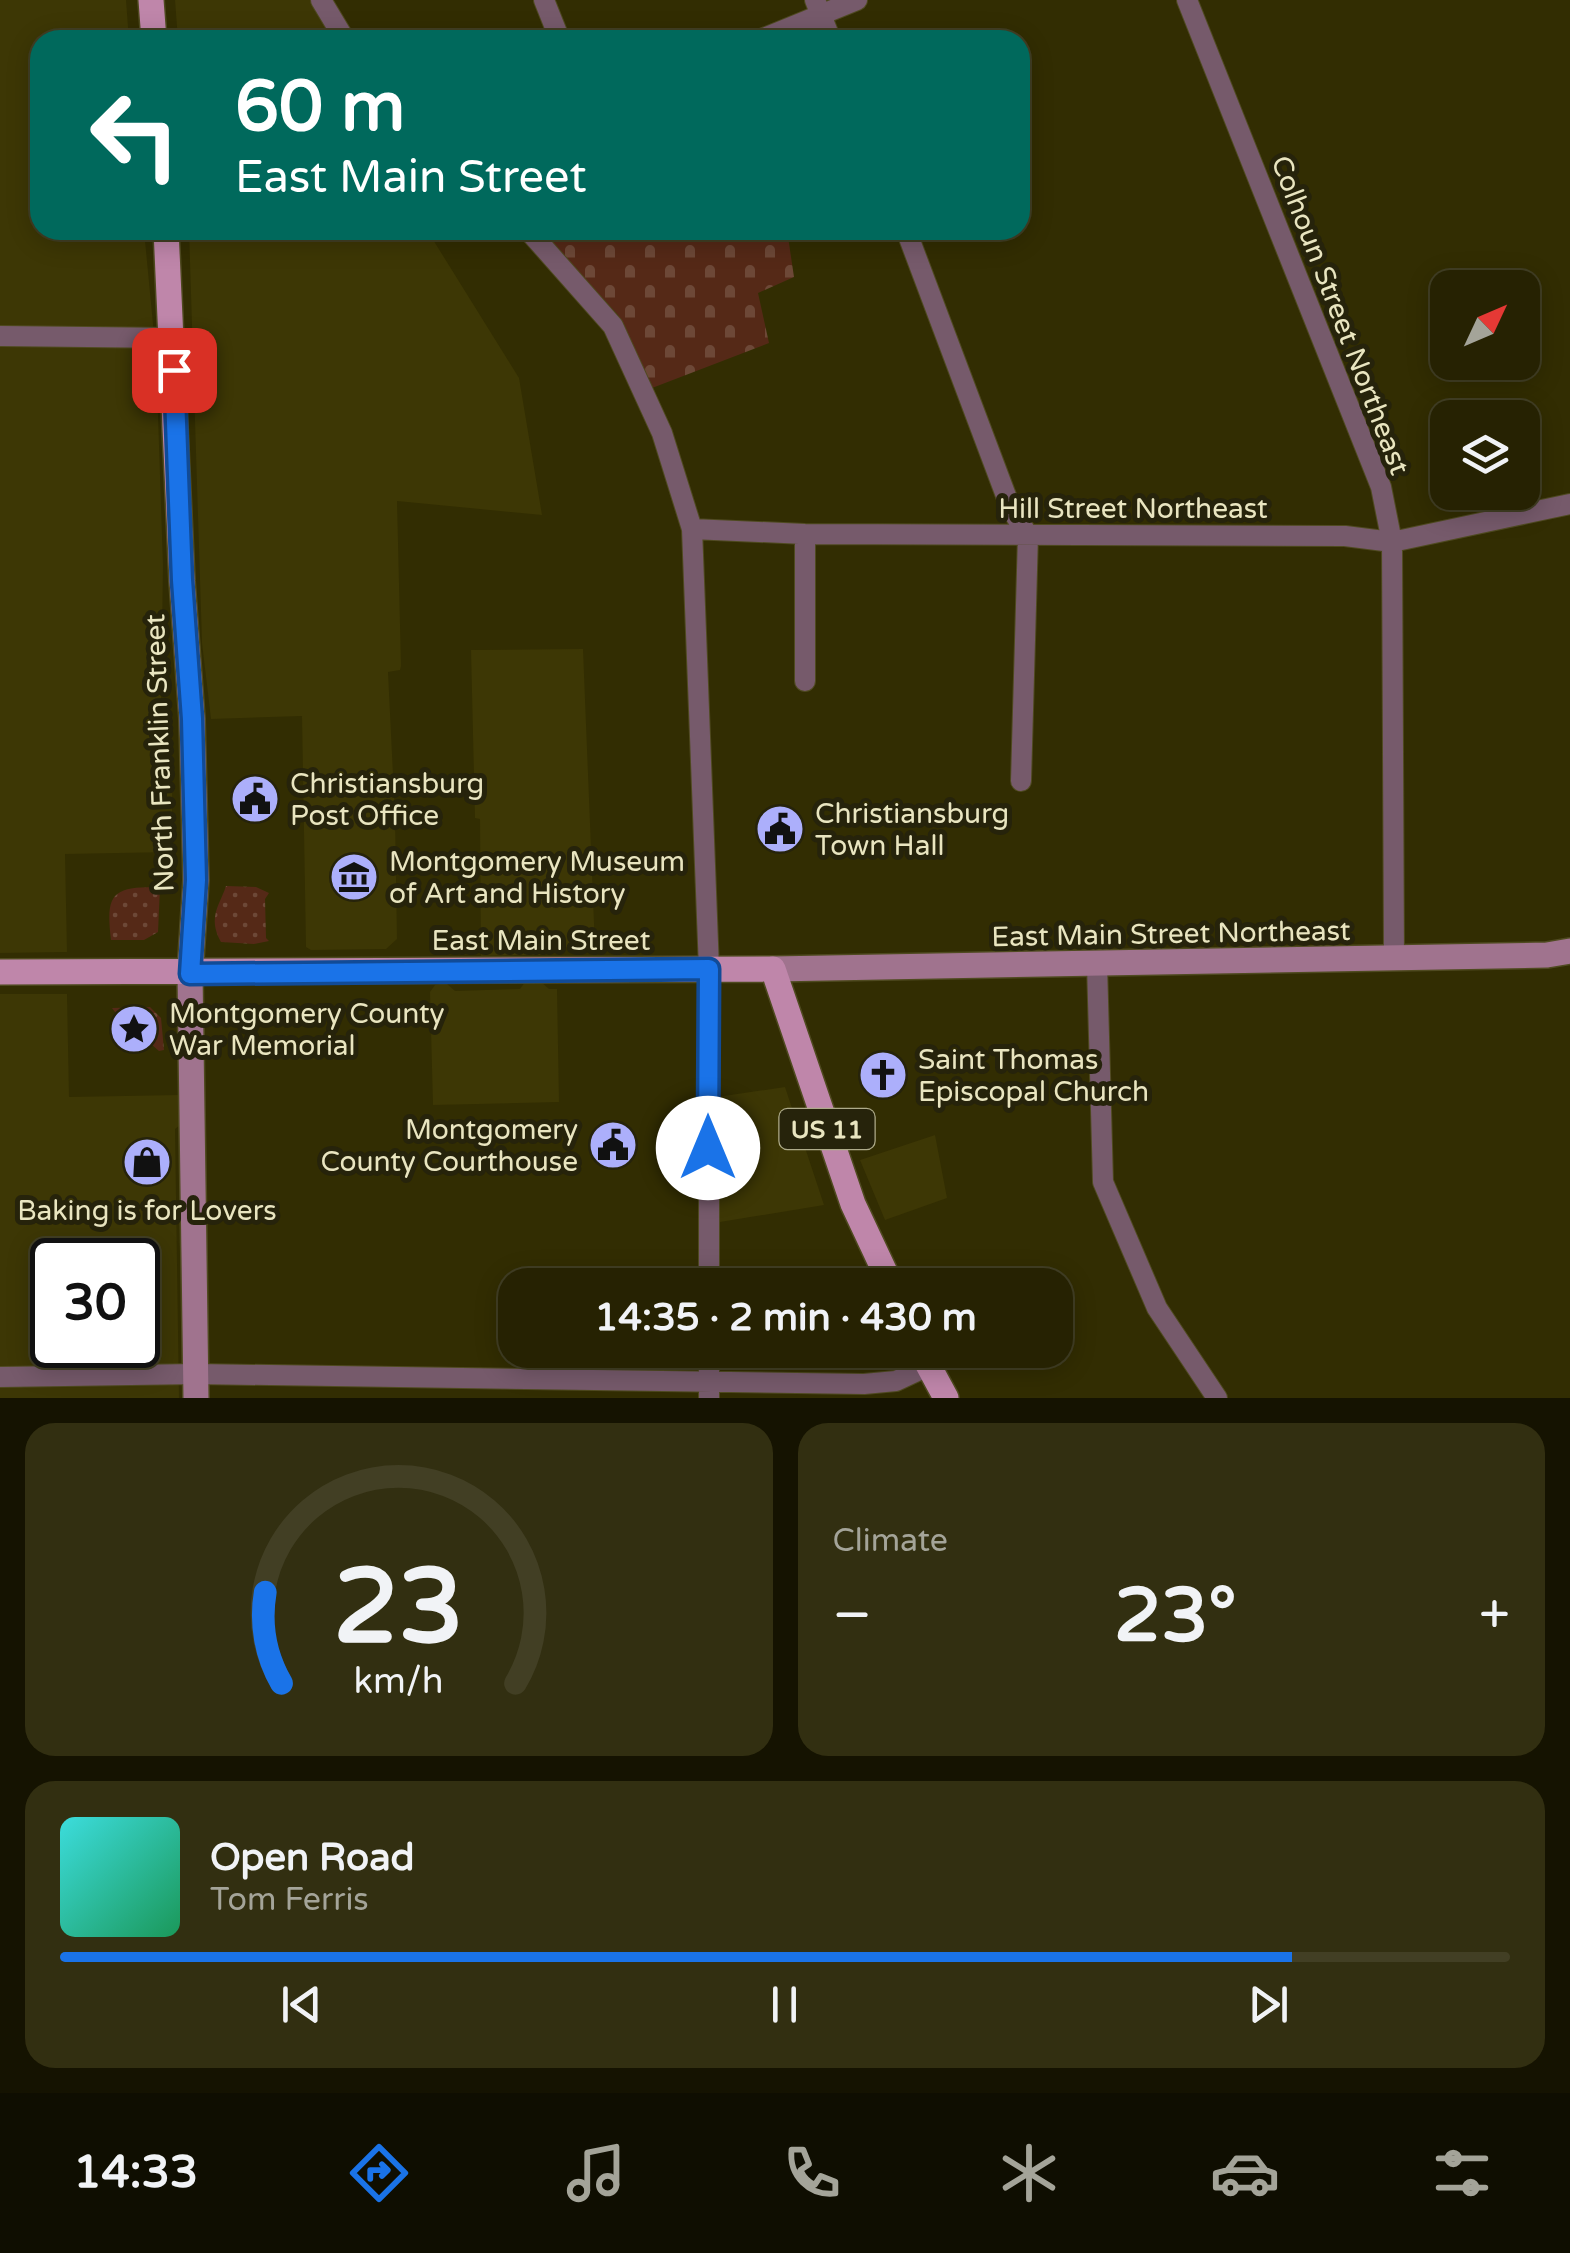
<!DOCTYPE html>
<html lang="en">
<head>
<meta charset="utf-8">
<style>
	body { margin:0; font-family:"Varela Round",sans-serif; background:#322f11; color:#f1f3f6; height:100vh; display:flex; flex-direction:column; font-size:38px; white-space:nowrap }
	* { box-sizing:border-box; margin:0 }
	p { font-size:32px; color:#a4a499 }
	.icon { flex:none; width:55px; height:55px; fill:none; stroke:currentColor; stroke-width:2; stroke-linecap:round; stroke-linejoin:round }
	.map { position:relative; height:1398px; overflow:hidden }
	.sheet { display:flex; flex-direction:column; gap:25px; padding:25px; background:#151301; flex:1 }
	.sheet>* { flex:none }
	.top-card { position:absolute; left:30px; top:30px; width:1000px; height:210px; border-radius:30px; box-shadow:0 5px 25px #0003,0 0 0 2px #423f24; background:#00695c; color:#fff; overflow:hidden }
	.needle { width:65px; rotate:46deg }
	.fabs { position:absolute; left:1430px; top:270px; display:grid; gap:20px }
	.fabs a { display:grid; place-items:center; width:110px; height:110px; border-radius:20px; background:#262202; box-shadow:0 5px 25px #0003,0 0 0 2px #423f24; font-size:50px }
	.speed { position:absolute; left:30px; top:1238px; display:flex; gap:20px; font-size:50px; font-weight:700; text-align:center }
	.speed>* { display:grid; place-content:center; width:130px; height:130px; border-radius:50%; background:#262202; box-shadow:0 5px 25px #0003,0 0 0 2px #423f24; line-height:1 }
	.speed .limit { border:5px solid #111; border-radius:15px; background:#fff; color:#111 }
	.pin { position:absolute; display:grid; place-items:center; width:85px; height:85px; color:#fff; margin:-42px; border-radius:20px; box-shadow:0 5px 15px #0006 }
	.me { position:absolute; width:110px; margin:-55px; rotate:0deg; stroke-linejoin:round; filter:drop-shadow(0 0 8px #0008) }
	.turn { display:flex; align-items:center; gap:35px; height:210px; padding:0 40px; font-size:45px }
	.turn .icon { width:130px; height:130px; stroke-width:2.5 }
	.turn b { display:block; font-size:70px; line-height:85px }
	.big { font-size:75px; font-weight:700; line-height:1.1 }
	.sheet .tile { flex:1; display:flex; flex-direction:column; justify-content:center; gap:15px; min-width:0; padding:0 35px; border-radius:30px; background:#322f11 }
	.sheet .dial { align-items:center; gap:0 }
	.dial svg { height:260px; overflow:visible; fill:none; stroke:#423f24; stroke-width:7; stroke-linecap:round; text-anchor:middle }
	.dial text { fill:#f1f3f6; stroke:none }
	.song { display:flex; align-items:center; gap:30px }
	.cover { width:120px; height:120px; border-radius:15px; background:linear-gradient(135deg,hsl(180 70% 55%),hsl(150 70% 35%)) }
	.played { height:10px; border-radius:5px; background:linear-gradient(90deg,#1a73e8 85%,#423f24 85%) }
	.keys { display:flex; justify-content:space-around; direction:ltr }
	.heat { display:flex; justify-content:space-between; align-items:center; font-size:55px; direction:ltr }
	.sheet .tiles { flex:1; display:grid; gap:25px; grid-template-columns:1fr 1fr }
	.tile:last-child { grid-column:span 2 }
	.trip { position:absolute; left:498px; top:1268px; width:575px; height:100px; border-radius:30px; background:#262202; box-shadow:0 5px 25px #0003,0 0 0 2px #423f24; font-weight:700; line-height:100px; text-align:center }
	.menu { display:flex; height:160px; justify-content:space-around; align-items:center; background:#0f0e01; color:#a4a499 }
	.menu .icon { width:70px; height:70px }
	.menu .selected { color:#1a73e8 }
	.menu b { font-size:45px; color:#f1f3f6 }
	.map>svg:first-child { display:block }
</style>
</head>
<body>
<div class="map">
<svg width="1570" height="1398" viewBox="0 0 1570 1398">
	<defs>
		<pattern id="grass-dots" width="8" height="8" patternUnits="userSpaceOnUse" patternTransform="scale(2.5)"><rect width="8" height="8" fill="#552917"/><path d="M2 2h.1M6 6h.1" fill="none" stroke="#6d4837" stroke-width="1.8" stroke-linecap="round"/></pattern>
		<pattern id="cemetery-stones" width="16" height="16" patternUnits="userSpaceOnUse" patternTransform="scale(2.5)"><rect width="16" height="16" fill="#552917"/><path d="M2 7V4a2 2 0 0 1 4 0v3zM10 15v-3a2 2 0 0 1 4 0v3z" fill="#6d4837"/></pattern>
	</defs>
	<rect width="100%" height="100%" fill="#322d02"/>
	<path fill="#3d3705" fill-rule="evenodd" d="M0 0H126L129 40H40V230H144L156 355 163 565 161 705 172 747V852L65 854 67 952 0 953Z
		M175 0H310L335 40H178Z
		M189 230H427L519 378 542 515 397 501 401 666 400 670 388 672 395 816 397 939 386 949 311 950 306 947 302 716 211 719 202 643Z
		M583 649 595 948 547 947 541 955 481 956 480 819 475 818 471 650Z
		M540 981 549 989H557L559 1102 433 1105 430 992 435 985 446 983 455 991 520 989 525 982Z
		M0 994H67L69 1097 179 1095 182 1115 180 1125 175 1129 179 1398H0ZM52 1260H138V1345H52Z
		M785 1087 824 1205 720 1222 717 1097Z
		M935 1135 947 1198 885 1220 860 1160Z"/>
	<path fill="url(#grass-dots)" d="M226 886 256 887 269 893 265 899 266 938 269 941 254 944 221 942C207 917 220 905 226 886Z
		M160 887 158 932 144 940H111C105 891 114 887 160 887Z
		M150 1007 161 1018 164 1050 159 1051 151 1044 131 1045 122 1051 113 1042 119 1035 118 1016 112 1008Z"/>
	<path fill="url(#cemetery-stones)" d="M540 230H787L794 277 758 293 769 343 652 388 618 315Z"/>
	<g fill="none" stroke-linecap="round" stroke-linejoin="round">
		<g stroke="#4f4a20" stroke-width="22">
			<path id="street" d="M321 0 345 40
				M544 0 560 40
				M815 0 831 40
				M1187 0 1381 487 1392 542 1394 960
				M759 40 857 0
				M528 230 613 326 662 433 692 529 709 969V1285
				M906 230 1011 509 1028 535 1021 781
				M0 336 173 338
				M692 529 805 534 1345 536 1392 542 1570 504
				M805 534V681
				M1097 964 1103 1182 1157 1308 1217 1398
				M709 1350V1398
				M0 1377 196 1374 864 1384 896 1381 928 1366"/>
		</g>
		<g stroke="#4f4a20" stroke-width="28">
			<path id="secondary" d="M773 969 1547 955 1570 951
				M190 973 196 1398"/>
		</g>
		<g stroke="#4f4a20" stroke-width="28">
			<path id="primary" d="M151 0 154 40
				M166 230 182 581 192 719 196 880 190 973
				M0 972 773 969 853 1204 891 1285
				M920 1350 946 1398"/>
		</g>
		<use href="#street" stroke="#765a6b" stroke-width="20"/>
		<use href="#secondary" stroke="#a0738e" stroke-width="25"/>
		<use href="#primary" stroke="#bf86aa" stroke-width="25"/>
	</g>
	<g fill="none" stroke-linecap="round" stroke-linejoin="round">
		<g stroke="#114b97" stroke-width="25">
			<path id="route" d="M174 370 182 580 192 719 196 880 190 974 709 969 708 1148"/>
		</g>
		<use href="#route" stroke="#1a73e8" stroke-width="18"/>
	</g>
	<defs>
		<g id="civic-disc" transform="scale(2.5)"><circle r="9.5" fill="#acaffb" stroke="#26230b"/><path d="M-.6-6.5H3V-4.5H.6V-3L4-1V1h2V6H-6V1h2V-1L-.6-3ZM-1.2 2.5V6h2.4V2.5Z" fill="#111"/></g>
		<g id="museum-disc" transform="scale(2.5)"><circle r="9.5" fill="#acaffb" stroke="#26230b"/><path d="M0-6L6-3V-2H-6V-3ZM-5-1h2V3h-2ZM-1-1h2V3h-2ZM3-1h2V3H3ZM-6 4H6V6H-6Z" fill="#111"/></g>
		<g id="sight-disc" transform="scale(2.5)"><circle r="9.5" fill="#acaffb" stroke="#26230b"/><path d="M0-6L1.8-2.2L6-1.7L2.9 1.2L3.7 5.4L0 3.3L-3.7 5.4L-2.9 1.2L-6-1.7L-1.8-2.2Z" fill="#111"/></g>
		<g id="church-disc" transform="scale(2.5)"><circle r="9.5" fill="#acaffb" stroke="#26230b"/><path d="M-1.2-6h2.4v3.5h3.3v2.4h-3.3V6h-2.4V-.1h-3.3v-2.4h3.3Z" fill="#111"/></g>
		<g id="shop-disc" transform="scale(2.5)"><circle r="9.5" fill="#acaffb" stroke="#26230b"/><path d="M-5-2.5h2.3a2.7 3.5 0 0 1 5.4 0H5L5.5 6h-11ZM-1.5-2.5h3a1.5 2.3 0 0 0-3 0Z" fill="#111"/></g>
	</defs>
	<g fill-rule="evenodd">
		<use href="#civic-disc" x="255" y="799"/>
		<use href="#civic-disc" x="780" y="829"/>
		<use href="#museum-disc" x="354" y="877"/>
		<use href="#sight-disc" x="134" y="1029"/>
		<use href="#church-disc" x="883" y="1075"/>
		<use href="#civic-disc" x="613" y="1145"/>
		<use href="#shop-disc" x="147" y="1162"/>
	</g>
	<g text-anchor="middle" stroke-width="10" stroke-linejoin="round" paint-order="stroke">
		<rect fill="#26230b" stroke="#aeab8a" stroke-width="2.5" x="779.5" y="1109" width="95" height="40" rx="8"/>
		<g font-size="25" font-weight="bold" fill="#e9e5c0">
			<text x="827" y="1138">US 11</text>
		</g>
		<g font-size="28" fill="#e9e5c0" stroke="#26230b">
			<text transform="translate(1341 315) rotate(69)" y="10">Colhoun Street Northeast</text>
			<text x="1133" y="518">Hill Street Northeast</text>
			<text transform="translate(159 753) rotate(-92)" y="10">North Franklin Street</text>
			<text transform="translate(1171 933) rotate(-1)" y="10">East Main Street Northeast</text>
			<text x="541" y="950">East Main Street</text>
		</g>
		<g font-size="28" fill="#e9e5c0" stroke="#26230b" text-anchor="start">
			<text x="290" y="793">Christiansburg<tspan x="290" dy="32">Post Office</tspan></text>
			<text x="815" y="823">Christiansburg<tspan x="815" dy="32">Town Hall</tspan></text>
			<text x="389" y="871">Montgomery Museum<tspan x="389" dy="32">of Art and History</tspan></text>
			<text x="169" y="1023">Montgomery County<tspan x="169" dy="32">War Memorial</tspan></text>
			<text x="918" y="1069">Saint Thomas<tspan x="918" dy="32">Episcopal Church</tspan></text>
			<text x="578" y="1139" text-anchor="end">Montgomery<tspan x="578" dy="32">County Courthouse</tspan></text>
			<text x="147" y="1220" text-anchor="middle">Baking is for Lovers</text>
		</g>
	</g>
</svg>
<div class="fabs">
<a><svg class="needle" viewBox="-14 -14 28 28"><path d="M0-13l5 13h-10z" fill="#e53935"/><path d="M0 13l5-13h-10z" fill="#a4a499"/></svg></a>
<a><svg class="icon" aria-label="layers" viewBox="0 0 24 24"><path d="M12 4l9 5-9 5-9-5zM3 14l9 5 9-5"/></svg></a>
</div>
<div class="speed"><div class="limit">30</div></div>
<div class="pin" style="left:174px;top:370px;background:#d93025"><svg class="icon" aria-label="arrive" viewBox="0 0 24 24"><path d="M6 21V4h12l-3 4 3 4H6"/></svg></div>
<svg class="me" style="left:708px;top:1148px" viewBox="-20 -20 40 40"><circle r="19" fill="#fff"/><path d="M0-13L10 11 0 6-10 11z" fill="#1a73e8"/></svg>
<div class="trip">14:35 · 2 min · 430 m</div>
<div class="top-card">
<div class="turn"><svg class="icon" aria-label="left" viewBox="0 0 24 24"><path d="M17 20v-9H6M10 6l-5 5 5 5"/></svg><div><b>60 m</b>East Main Street</div></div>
</div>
</div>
<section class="sheet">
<div class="tiles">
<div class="tile dial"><svg viewBox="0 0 100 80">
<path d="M14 69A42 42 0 1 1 86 69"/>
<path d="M14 69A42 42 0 0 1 9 41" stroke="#1a73e8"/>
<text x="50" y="56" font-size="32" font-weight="700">23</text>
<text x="50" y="72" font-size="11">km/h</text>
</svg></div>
<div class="tile"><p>Climate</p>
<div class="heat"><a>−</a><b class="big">23°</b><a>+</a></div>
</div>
<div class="tile">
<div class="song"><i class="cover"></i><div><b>Open Road</b><p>Tom Ferris</p></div></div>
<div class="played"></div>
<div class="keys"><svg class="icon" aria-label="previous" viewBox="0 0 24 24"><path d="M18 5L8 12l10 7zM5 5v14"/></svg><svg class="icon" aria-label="pause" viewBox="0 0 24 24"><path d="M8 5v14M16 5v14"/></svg><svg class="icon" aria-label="next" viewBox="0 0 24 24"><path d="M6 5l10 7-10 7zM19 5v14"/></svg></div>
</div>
</div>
</section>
<nav class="menu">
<b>14:33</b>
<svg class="icon selected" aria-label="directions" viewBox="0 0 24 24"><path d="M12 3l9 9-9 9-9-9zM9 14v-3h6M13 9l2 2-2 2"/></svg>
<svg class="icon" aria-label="music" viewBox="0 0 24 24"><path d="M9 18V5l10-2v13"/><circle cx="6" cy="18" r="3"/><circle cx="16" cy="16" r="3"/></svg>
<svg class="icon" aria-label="phone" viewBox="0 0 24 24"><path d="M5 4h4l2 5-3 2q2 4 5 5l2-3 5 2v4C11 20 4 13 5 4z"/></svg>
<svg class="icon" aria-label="climate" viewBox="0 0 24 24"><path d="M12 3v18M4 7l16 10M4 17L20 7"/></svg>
<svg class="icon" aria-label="car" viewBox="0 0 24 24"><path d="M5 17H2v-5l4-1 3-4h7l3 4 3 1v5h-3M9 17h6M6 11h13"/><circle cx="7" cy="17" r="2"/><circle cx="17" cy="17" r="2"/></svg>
<svg class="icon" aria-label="filters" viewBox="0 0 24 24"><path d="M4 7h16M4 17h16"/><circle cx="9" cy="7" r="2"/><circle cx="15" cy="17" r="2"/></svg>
</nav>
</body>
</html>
